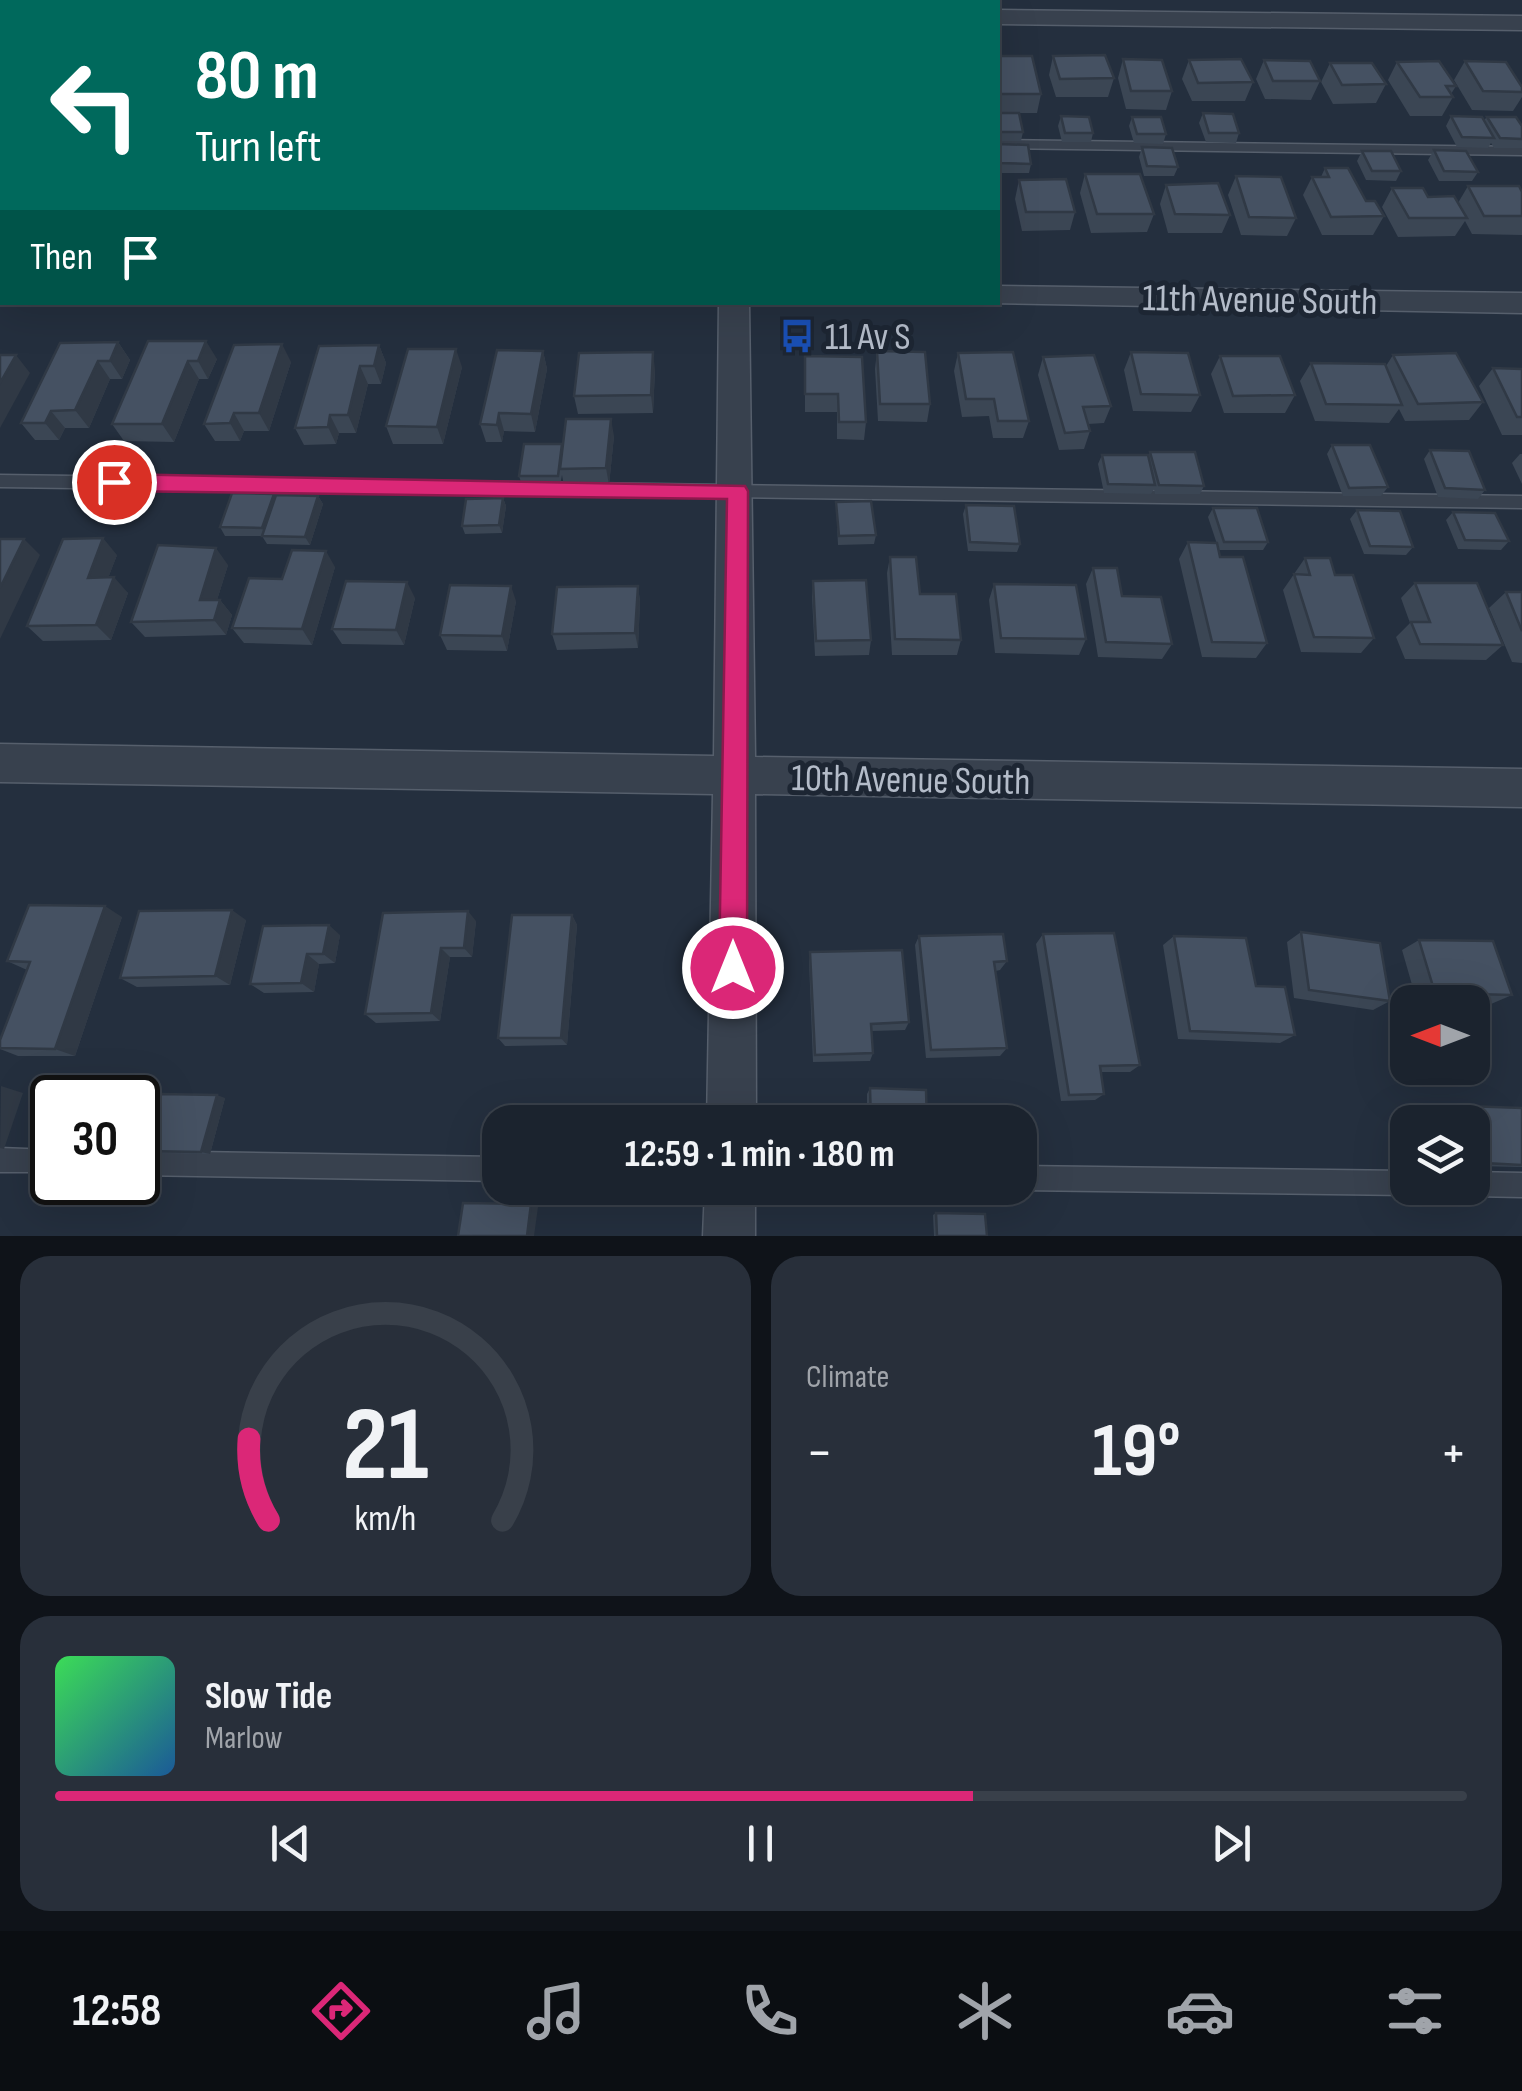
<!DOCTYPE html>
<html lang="en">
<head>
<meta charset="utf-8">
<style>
	body { margin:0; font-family:"Sofia Sans Condensed",sans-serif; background:#282f3a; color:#f1f3f6; height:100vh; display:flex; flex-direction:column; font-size:38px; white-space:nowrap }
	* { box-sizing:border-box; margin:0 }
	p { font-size:32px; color:#a0a4aa }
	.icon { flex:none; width:55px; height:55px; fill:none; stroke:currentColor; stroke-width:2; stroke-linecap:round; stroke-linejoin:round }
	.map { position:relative; height:1236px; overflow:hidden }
	.panel { display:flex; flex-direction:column; gap:20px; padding:20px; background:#0f1319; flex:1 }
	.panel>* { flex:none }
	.hud { position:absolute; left:0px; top:0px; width:1000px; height:305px; box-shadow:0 10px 40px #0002,0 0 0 2px #39404a; background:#00695c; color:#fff; overflow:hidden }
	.needle { width:65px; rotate:270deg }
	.fabs { position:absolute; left:1390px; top:985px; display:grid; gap:20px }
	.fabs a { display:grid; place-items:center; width:100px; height:100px; border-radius:20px; background:#1b232e; box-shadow:0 10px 40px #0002,0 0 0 2px #39404a; font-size:50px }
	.speed { position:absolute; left:30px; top:1075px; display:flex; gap:20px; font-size:50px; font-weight:700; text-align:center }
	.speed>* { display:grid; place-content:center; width:130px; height:130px; border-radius:50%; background:#1b232e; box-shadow:0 10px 40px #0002,0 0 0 2px #39404a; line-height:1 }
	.speed .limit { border:5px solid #111; border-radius:15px; background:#fff; color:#111 }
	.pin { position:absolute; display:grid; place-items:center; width:85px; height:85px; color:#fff; margin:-42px; border:5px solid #fff; border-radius:50%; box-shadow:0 2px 10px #0007 }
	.me { position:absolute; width:110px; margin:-55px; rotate:0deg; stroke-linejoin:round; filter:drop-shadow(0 0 8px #0008) }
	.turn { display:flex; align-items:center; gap:35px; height:210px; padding:0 30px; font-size:45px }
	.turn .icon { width:130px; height:130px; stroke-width:2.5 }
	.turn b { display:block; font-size:70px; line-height:85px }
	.then { display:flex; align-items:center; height:95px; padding:0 30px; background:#0003; gap:20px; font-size:38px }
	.big { font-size:75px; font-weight:700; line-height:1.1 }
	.panel .tile { flex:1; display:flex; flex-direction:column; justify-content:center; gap:15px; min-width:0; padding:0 35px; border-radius:30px; background:#282f3a }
	.panel .dial { align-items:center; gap:0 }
	.dial svg { height:260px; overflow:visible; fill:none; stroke:#39404a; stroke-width:7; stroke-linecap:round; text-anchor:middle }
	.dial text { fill:#f1f3f6; stroke:none }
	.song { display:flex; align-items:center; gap:30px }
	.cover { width:120px; height:120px; border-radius:15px; background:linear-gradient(135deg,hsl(130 70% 55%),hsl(210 70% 35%)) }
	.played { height:10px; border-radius:5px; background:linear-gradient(90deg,#db2777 65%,#39404a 65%) }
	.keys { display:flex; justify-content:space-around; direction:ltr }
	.heat { display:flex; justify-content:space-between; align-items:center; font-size:55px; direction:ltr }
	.panel .tiles { flex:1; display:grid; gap:20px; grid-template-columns:1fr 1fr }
	.tile:last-child { grid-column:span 2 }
	.trip { position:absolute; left:482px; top:1105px; width:555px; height:100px; border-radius:30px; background:#1b232e; box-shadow:0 10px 40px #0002,0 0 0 2px #39404a; font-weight:700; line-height:100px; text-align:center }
	.menu { display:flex; height:160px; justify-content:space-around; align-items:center; background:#0b0e12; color:#a0a4aa }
	.menu .icon { width:70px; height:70px }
	.menu .active { color:#db2777 }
	.menu b { font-size:45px; color:#f1f3f6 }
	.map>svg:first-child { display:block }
</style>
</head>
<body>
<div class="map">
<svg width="1522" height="1236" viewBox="0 0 1522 1236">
	<rect width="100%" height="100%" fill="#242f3e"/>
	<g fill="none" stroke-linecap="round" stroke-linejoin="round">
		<g stroke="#565f6c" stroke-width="3">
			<path id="lane" d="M0 127H2V135H0Z
				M998 140 1522 147V155L998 148Z
				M0 475 1522 496V508L0 487Z
				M0 1148 52 1150V1172H0Z
				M138 1151 500 1157V1181L138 1175Z
				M1020 1166 1408 1171V1188H1418L1408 1195 1020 1190 1015 1188H1020Z
				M1472 1172 1522 1173V1197L1472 1196 1464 1192 1462 1188H1472Z"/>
		</g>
		<g stroke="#565f6c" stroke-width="3">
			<path id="street" d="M728 0H752V2H729Z
				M998 10 1522 16V30L998 24Z
				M0 272 2 273V293L0 292Z
				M998 286 1522 293V313L987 303 998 302Z
				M719 302H749L755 757 1522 769V807L755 794 756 1122H707L713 794 0 782V744L714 756Z
				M705 1188H755V1236H703Z"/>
		</g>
		<use href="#lane" fill="#38414e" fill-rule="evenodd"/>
		<use href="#street" fill="#38414e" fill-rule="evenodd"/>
	</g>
	<path fill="#3b4654" d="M998 56 1041 94 1037 113H1019L1023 132 1021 141H998Z
		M1053 56 1114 78 1108 97H1056L1049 75Z
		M1123 59 1172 91 1166 110 1126 109 1118 78Z
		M1189 60 1253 82 1245 101H1192L1182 79Z
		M1264 60 1320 81 1311 100 1265 99 1256 79Z
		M1465 61 1522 87V97L1513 111 1472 110 1454 80Z
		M1397 62 1456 86 1451 94 1453 97 1442 116H1410L1388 80Z
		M1330 63 1386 84 1376 103 1333 104 1321 82Z
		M1203 113 1239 133 1236 143 1206 142 1199 123Z
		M1061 116 1093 133 1091 142H1062L1058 126Z
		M1451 116 1484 120 1487 117 1522 126V148H1494L1491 143 1488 148 1457 147 1446 126Z
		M1132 117 1166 134 1163 144 1134 143 1129 126Z
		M998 144 1031 164 1029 173H998Z
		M1142 147 1178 167 1174 176H1144L1139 157Z
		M1434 150 1478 172 1472 181H1439L1428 160Z
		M1362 151 1401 171 1396 181 1366 180 1357 161Z
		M2 166V213H0V167Z
		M1325 168 1384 216 1373 235H1322L1303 195 1312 177H1321Z
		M1085 174 1154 214 1147 232 1091 233 1080 193Z
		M1236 176 1296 218 1287 236 1241 235 1228 195Z
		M1019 180 1075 212 1070 230 1022 231 1015 199Z
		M1166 185 1230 215 1222 233H1168L1160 204Z
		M1468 186 1522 192V235L1472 234 1465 221 1455 236 1398 237 1382 207 1392 188 1458 203Z
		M148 341 217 359 208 379H199L174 442 124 441 112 424Z
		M118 342 130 360 122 379H110L89 428H65L59 440H35L21 423Z
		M379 345 386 363 381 384H368L356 433H339L336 444 304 445 295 428Z
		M543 351 547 369 535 432 504 431 502 442H486L480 424Z
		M877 351 930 404 927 422 878 421 875 369Z
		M1131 352 1200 395 1191 412 1133 411 1124 370Z
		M958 353 1029 421 1023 438H993L989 416 962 417 954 371Z
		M1393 355 1483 402 1469 420 1405 421 1399 409 1389 423 1315 421 1300 381 1311 363 1386 366Z
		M805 356 866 422 864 440 837 439V412H805Z
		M1220 356 1295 395 1285 413H1224L1211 374Z
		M1043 357 1111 406 1104 423 1088 424 1090 431 1084 449 1059 450 1038 375Z
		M291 362 269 431H244L240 441H215L204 424Z
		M462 367 443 444H393L386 426Z
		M1493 368 1522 369V435H1502L1479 386Z
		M655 370 653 413 578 414 574 396Z
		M614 436 609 485 564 486 562 475 560 485H522L519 476 562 444Z
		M1332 445 1388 487 1381 496H1343L1327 454Z
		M1430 450 1485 490 1478 499 1438 497 1424 459Z
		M1150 452 1204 486 1200 494H1155L1154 489 1151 494 1104 493 1098 464 1102 455 1148 456Z
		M1520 454H1522V484L1512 463Z
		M274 494 276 496H318L323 504 310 545 267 544 262 536H225L220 527Z
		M503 498 506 506 502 533 465 534 462 526Z
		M836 502 876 535 874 544 838 545Z
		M966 505 1020 544 1017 552 968 551 963 514Z
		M1213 508 1268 542 1263 550H1219L1208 517Z
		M1357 510 1413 547 1406 555 1364 554 1350 519Z
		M1453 512 1509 541 1501 550 1458 549 1446 520Z
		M1188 542 1220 557 1267 643 1256 658 1202 657 1179 559Z
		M117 555 108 578 128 593 111 640 43 641 27 626Z
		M890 557 920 594 961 640 957 655H892L887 573Z
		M1305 558 1335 575 1374 638 1361 653 1301 652 1283 590Z
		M228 565 217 600H220L232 615 226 635 145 637 131 622Z
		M335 567 312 645 244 643 232 628 282 579Z
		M1093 568 1172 644 1162 659 1098 657 1086 584Z
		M813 581 871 640 869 655 815 656 812 597Z
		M1415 583 1503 645 1486 660 1405 659 1396 637 1410 623 1401 598Z
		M994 584 1086 639 1079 655 995 653 989 600Z
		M638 586 640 602 638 648 557 650 552 634Z
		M1506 592H1522V663L1512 662 1489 608Z
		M415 598 404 645 342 644 332 629Z
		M516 601 507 651 447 650 440 635Z
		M383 913 476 921 472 957H450L440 1021 376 1023 365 1014Z
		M572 915 577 925 567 1045 505 1046 498 1038Z
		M122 917 75 1056H18L0 1049V1040L27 970 7 961Z
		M246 920 230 985 137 987 120 978Z
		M1301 932 1390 1001 1373 1010 1294 998 1287 942Z
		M1043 934 1140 1065 1130 1072H1101L1104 1094 1095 1100 1061 1101 1036 944Z
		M340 935 335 963 319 964 314 992 264 993 250 984Z
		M919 936 1007 961 1000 970 996 971 1007 1048 1000 1056 926 1058 915 945Z
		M1174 936 1295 1035 1280 1043 1178 1039 1163 945Z
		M1419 940 1512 995 1491 1004 1417 1002 1402 950Z
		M810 952 909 1022 905 1030 872 1031 873 1053 870 1061 813 1062 809 961Z
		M870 1088 926 1107 983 1122H867V1094Z
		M225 1098 210 1154 153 1153 144 1151Z
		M1466 1106 1522 1108V1167L1474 1166 1472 1122H1460L1456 1109Z
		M936 1213 987 1236H934L933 1215Z"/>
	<path fill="#303945" d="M206 341 217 359 208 379 198 361Z
		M118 342 130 360 122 379 110 361Z
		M282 344 291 362 269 431 259 413Z
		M379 345 386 363 381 384 374 366Z
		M456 349 462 367 443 444 437 427Z
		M543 351 547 369 535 432 531 414Z
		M653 352 655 370 653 413 651 395Z
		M16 355 30 373 0 428V383Z
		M98 361 110 379 89 428 75 410Z
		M188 361 199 379 174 442 162 424Z
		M360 366 368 384 356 433 348 415Z
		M51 411 65 428 59 440 45 423Z
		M234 413 244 431 240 441 230 423Z
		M499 413 504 431 502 442 497 425Z
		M330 415 339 433 336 444 328 427Z
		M611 419 614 436 609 485 606 468Z
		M274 494 279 502 267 536 262 528Z
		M318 496 323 504 310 545 305 537Z
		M503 498 506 506 502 533 499 525Z
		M103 538 117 555 102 594 88 578Z
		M24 539 40 555 0 639V588Z
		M216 548 228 565 212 616 200 600Z
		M326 551 335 567 312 645 302 629Z
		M114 577 128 593 111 640 96 625Z
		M407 582 415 598 404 645 396 630Z
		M511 586 516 601 507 651 502 636Z
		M638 586 640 602 638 648 635 633Z
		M220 600 232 615 226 635 214 620Z
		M105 906 122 917 75 1056 55 1049Z
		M232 910 246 920 230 985 215 976Z
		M468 911 476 921 472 957 464 948Z
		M572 915 577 925 567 1045 561 1038Z
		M329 925 340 935 335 963 323 954Z
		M441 948 450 957 440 1021 431 1013Z
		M307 954 319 964 314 992 301 983Z
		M1 1086 23 1093 4 1149 0 1148Z
		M217 1095 225 1098 210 1154 201 1152Z
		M531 1204 538 1207 534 1236H527Z"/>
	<path fill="#455162" stroke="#303945" stroke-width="2.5" d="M2 54V74H0V58Z
		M1105 55 1114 78 1060 79 1053 56Z
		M998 56H1032L1041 94H999Z
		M1123 59 1162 60 1172 91H1131Z
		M1241 59 1253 82 1198 83 1189 60Z
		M1264 60 1310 61 1320 81H1273Z
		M1439 61 1456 86H1446L1453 97H1420L1397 62Z
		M1465 61 1506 62 1522 87V92L1483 91Z
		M1330 63H1372L1386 84 1342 85Z
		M998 113H1019L1023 132H998Z
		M1203 113 1233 114 1239 133H1209Z
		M1061 116 1089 117 1093 133H1065Z
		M1451 116 1482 117 1494 138 1462 137Z
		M1132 117H1161L1166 134H1137Z
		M1487 117H1516L1522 126V139L1500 138Z
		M998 144 1028 145 1031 164 999 163Z
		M1142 147 1172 148 1178 167 1147 166Z
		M1434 150 1466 151 1478 172 1444 171Z
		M1362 151H1391L1401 171H1372Z
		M1 166H2V194H0Z
		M1325 168H1348L1366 201H1375L1384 216 1331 217 1312 177H1329Z
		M1085 174H1140L1154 214H1097Z
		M1236 176 1281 177 1296 218 1249 217Z
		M1066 179 1075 212H1026L1019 180Z
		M1218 183 1230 215 1175 214 1166 185Z
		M1468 186H1519L1522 192V216H1484Z
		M1392 188H1423L1428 197 1454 196 1467 218H1409Z
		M148 341H206L198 361H188L162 424H112Z
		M118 342 110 361H98L75 410 51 411 45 423H21L60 343Z
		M282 344 259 413H234L230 423 204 424 234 345Z
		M379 345 374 366H360L348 415H330L328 427 295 428 319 346Z
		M408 349H456L437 427 386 426Z
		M497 350 543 351 531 414 499 413 497 425 480 424Z
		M877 351 925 352 930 404H880Z
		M653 352 651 395 574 396 579 353Z
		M1013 352 1029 421H998L994 399H966L958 353Z
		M1131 352 1188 353 1200 395 1141 394Z
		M1456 353 1483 402 1418 404 1393 355Z
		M0 355H16L0 383Z
		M1094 355 1111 406 1083 407 1090 431 1065 433 1043 357Z
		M805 356 862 357 866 422H839L838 394H805Z
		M1220 356H1280L1295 395 1233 396Z
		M1311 363 1385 364 1402 405 1326 404Z
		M1493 368 1522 369V417H1517Z
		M566 419H611L606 468 560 469Z
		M524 444H562L558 476H519Z
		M1332 445H1370L1388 487 1349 488Z
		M1430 450 1469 451 1485 490 1445 488Z
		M1150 452H1195L1204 486 1159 485Z
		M1102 455H1148L1155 485 1108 484Z
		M232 493 274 494 262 528 220 527Z
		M276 495 318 496 305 537 262 536Z
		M503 498 499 525 462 526 466 499Z
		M871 501 876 535 839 536 836 502Z
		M966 505 1014 506 1020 544 970 542Z
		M1213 508H1257L1268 542H1224Z
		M1357 510 1400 511 1413 547 1370 546Z
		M1453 512 1495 513 1509 541 1465 540Z
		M103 538 88 578 114 577 96 625 27 626 63 539Z
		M0 539H24L0 588Z
		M1188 542 1217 543 1220 557H1243L1267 643 1212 642Z
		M158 545 216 548 200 600H220L214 620 131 622Z
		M292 550 326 551 302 629 232 628 249 578 282 579Z
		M890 557H916L920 594H956L961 640 895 639Z
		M1305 558H1330L1335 575H1353L1374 638 1314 637 1294 574 1310 575Z
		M1093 568H1117L1122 596 1161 597 1172 644 1106 642Z
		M866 580 871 640 816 641 813 581Z
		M346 581 407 582 396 630 332 629Z
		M1415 583H1477L1503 645 1420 644 1411 622H1430Z
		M994 584 1076 585 1086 639 1001 638Z
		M450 585 511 586 502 636 440 635Z
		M638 586 635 633 552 634 557 587Z
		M1506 592H1522V631Z
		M29 905 105 906 55 1049 0 1048V1040L30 962 7 961Z
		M232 910 215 976 120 978 139 911Z
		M468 911 464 948H441L431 1013 365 1014 383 913Z
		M512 915H572L561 1038H498Z
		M329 925 323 954H307L301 983 250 984 263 926Z
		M1301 932 1380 943 1390 1001 1309 990Z
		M1114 933 1140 1065 1100 1066 1104 1094 1069 1095 1043 934Z
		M1003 934 1007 961 994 962 1007 1048 931 1050 919 936Z
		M1174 936 1246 938 1256 986 1285 987 1295 1035 1190 1031Z
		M1419 940 1493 941 1512 995 1435 993Z
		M902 950 909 1022 871 1024 873 1053 815 1055 810 952Z
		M870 1088 926 1090 927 1122H871Z
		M160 1094 217 1095 201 1152 144 1151Z
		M981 1105 983 1122H929L927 1106Z
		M1466 1106 1522 1108V1165L1484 1163Z
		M463 1203 531 1204 527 1236H458Z
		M936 1213 985 1214 987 1236H937Z"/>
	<path fill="#db2777" stroke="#8e194d" stroke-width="2.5" d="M114 474 745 486 748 491 747 968 743 978 733 982 723 978 719 968 727 499 114 491 104 482Z"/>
	<defs>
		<g id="bus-bare" transform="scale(2.7)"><path d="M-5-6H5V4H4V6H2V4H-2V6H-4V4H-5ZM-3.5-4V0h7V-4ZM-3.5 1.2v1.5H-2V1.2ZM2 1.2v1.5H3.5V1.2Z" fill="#1a4fb4" stroke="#1d2633" stroke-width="2.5" paint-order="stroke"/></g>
	</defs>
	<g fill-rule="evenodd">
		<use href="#bus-bare" x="797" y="336"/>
	</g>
	<g text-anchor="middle" stroke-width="10" stroke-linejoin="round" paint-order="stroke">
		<g font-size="38" fill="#b4bcc9" stroke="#1d2633">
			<text transform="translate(1260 299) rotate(1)" y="13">11th Avenue South</text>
			<text transform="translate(911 779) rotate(1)" y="13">10th Avenue South</text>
		</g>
		<g font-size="38" fill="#b4bcc9" stroke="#1d2633" text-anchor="start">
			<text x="825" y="349">11 Av S</text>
		</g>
	</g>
</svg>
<div class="fabs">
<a><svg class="needle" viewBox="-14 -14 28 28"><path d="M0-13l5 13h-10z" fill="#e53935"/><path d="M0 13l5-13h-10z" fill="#a0a4aa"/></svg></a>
<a><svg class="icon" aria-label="layers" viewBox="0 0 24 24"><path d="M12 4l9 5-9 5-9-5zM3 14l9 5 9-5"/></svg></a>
</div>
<div class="speed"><div class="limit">30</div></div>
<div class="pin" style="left:114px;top:482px;background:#d93025"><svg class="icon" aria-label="arrive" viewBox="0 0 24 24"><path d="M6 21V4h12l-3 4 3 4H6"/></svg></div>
<svg class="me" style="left:733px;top:968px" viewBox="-20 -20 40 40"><circle r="17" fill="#db2777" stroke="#fff" stroke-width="3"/><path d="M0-11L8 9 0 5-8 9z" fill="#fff"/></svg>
<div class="trip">12:59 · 1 min · 180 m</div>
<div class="hud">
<div class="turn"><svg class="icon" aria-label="left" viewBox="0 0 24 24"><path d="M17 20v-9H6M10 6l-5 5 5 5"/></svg><div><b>80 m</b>Turn left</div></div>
<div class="then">Then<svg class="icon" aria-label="arrive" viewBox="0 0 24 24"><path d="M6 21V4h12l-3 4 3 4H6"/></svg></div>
</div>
</div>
<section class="panel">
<div class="tiles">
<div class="tile dial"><svg viewBox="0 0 100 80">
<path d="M14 69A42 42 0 1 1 86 69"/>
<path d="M14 69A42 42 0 0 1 8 44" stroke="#db2777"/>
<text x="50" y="56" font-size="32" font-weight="700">21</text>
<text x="50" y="72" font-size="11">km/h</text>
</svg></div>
<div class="tile"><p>Climate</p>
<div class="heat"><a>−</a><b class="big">19°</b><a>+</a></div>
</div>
<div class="tile">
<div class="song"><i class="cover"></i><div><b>Slow Tide</b><p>Marlow</p></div></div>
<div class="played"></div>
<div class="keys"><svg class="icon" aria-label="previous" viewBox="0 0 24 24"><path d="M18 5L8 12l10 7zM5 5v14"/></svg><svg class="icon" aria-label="pause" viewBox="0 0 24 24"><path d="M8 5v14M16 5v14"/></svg><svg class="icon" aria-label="next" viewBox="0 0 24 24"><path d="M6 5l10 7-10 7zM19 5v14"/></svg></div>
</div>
</div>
</section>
<nav class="menu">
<b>12:58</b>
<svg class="icon active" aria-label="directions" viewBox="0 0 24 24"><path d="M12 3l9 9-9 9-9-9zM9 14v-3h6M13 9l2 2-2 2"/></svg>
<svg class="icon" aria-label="music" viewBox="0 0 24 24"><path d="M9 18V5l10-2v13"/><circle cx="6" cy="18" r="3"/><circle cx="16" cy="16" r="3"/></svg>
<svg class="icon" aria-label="phone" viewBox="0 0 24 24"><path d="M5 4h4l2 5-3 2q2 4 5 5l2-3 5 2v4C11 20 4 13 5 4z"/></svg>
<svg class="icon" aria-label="climate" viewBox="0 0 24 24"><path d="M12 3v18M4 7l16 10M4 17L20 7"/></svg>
<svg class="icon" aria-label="car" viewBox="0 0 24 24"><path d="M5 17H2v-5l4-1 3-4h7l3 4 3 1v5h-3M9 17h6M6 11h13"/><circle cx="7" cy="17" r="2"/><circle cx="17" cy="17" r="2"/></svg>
<svg class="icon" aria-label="filters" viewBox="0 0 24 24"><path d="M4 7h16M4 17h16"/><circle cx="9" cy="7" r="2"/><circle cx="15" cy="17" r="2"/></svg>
</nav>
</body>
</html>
